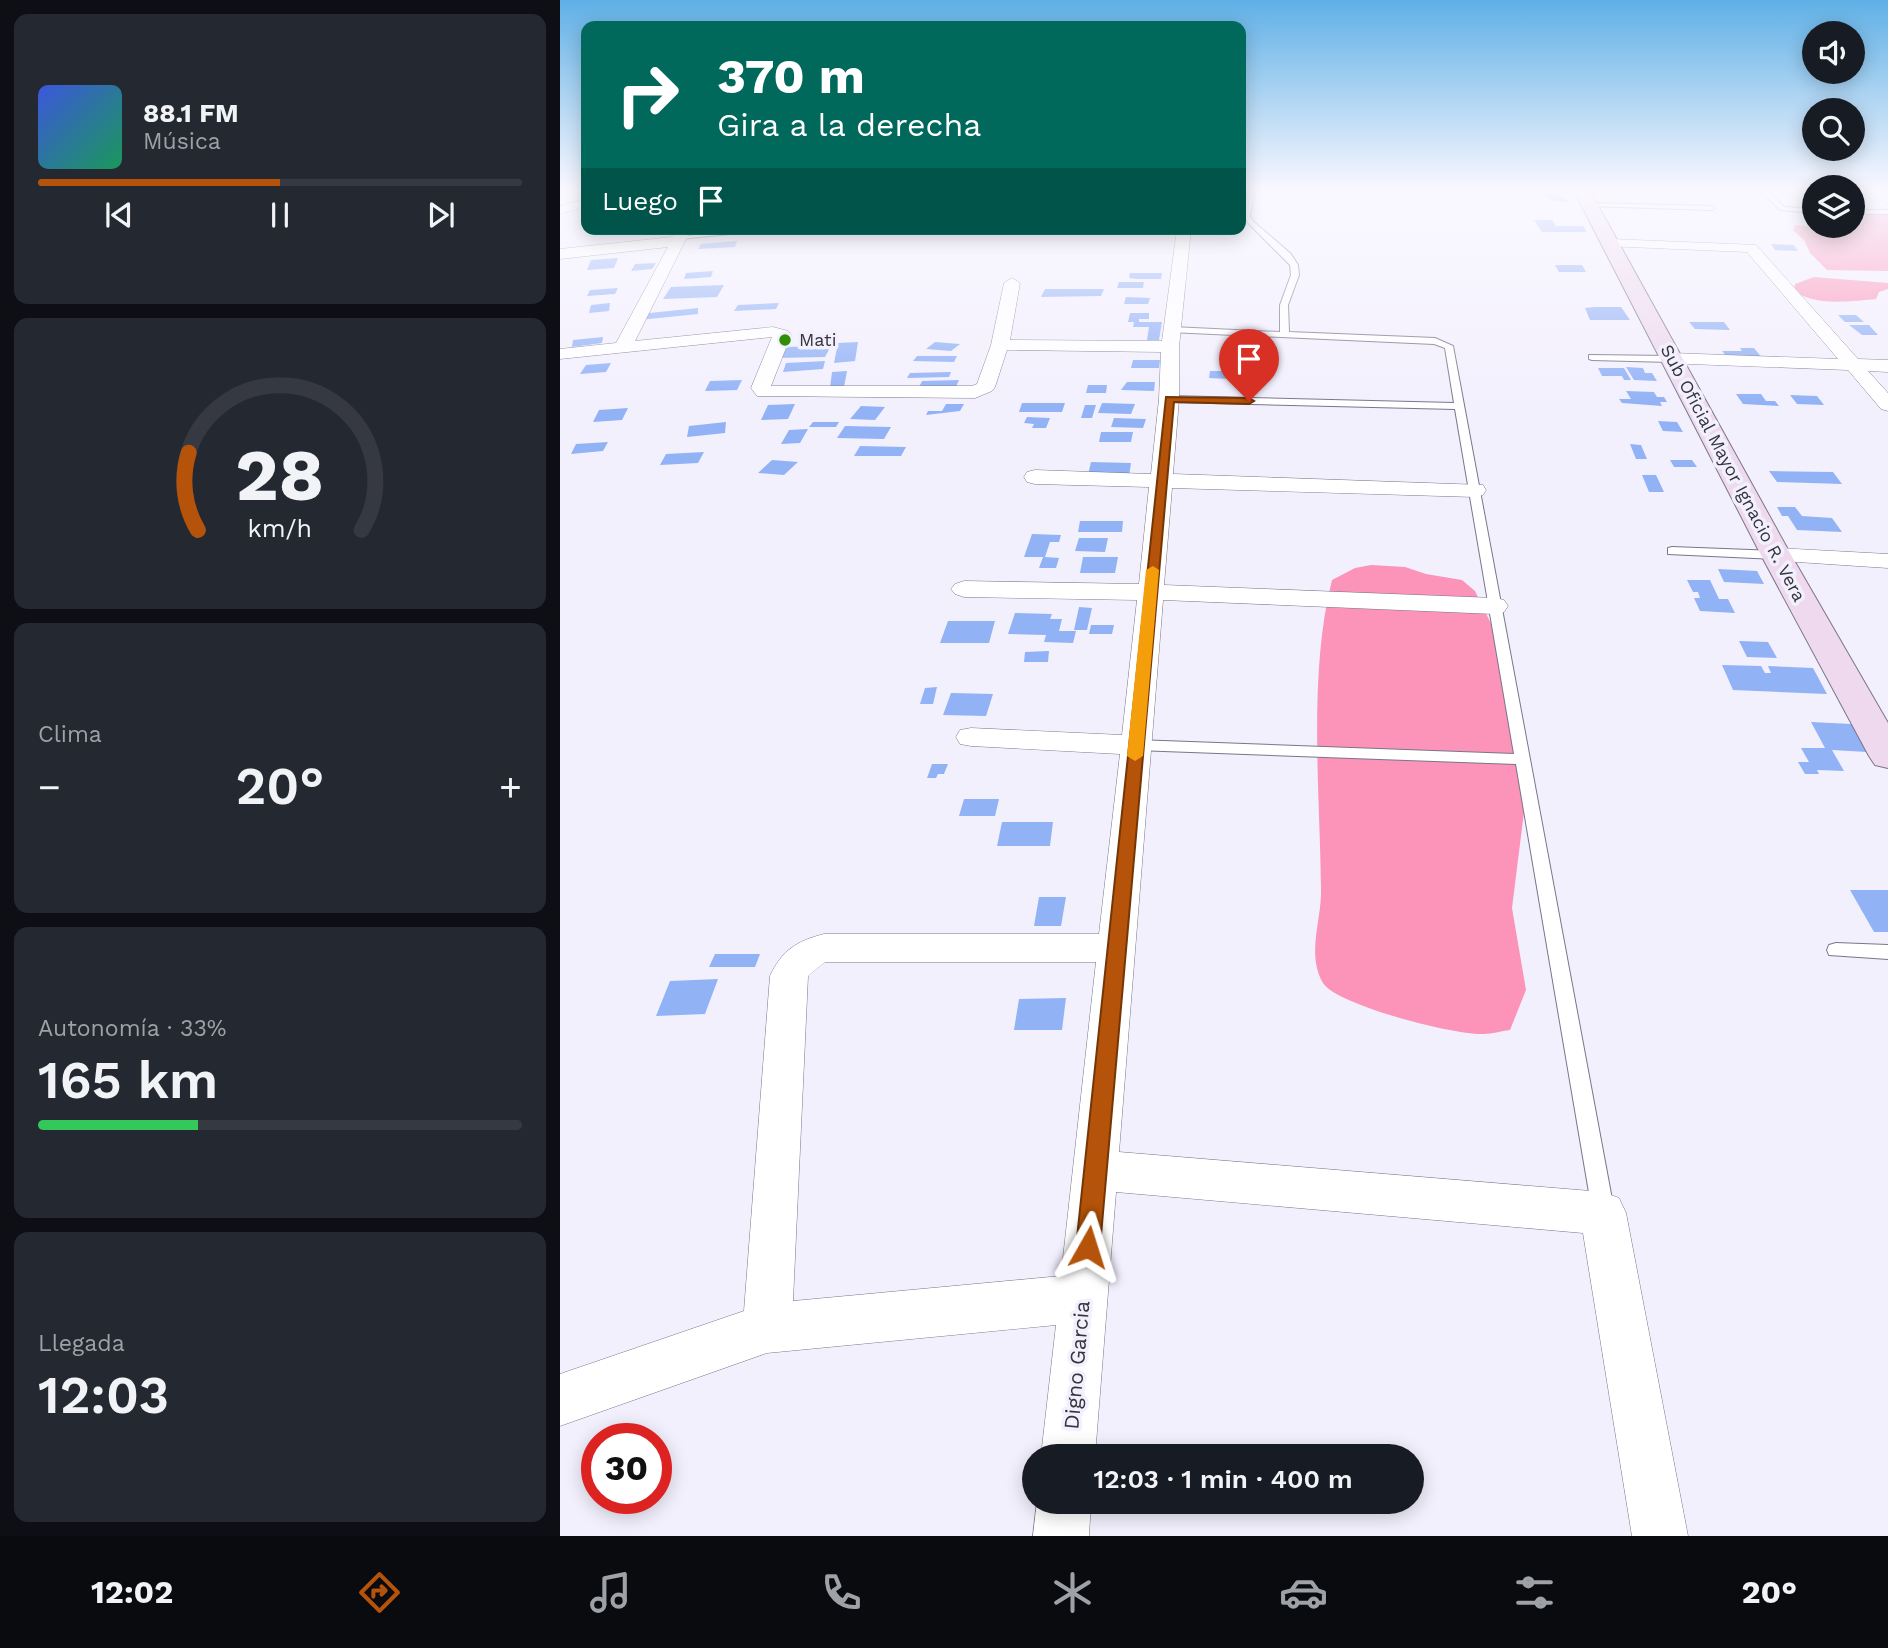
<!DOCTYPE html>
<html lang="es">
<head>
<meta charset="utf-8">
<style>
	body { margin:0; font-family:"Work Sans",sans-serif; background:#242831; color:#f1f3f6; height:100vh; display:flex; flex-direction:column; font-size:26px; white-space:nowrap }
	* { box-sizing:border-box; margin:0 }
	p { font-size:23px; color:#9ea1a6 }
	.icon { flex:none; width:38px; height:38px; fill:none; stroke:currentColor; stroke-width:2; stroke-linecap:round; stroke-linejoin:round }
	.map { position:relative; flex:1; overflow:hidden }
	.details { display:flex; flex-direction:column; gap:14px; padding:14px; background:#0d0f14; width:560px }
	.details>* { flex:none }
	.hud { position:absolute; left:21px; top:21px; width:665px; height:214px; border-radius:14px; box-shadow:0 4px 18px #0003; background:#00695c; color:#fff; overflow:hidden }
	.fabs { position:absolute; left:1242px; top:21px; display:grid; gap:14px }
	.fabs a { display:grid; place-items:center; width:63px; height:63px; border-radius:50%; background:#171b24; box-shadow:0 4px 18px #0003; font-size:35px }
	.speed { position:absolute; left:21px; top:1423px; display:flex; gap:14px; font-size:35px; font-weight:700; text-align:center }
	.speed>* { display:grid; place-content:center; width:91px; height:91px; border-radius:50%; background:#171b24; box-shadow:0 4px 18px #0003; line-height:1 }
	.speed .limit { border:10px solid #d22; background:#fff; color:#111 }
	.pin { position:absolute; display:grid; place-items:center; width:60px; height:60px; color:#fff; margin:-72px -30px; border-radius:50% 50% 50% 0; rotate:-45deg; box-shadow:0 0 7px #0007 }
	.pin .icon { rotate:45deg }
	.me { position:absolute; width:77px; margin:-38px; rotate:6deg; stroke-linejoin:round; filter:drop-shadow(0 0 5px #0008) }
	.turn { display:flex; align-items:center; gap:24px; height:147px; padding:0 21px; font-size:32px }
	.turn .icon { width:91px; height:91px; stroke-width:2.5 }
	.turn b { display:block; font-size:49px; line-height:60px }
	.then { display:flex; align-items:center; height:66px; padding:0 21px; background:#0003; gap:14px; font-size:26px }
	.big { font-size:52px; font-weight:600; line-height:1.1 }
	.details .tile { flex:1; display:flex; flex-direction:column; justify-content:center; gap:10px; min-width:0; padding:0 24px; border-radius:14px; background:#242831 }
	.details .dial { align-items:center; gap:0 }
	.dial svg { height:182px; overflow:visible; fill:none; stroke:#363941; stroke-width:7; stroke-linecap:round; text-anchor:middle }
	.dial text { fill:#f1f3f6; stroke:none }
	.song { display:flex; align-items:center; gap:21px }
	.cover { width:84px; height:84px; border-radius:10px; background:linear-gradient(135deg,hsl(230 70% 55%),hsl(150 70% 35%)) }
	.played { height:7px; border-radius:4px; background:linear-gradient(90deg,#b45309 50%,#363941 50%) }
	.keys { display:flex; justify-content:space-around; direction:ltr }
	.heat { display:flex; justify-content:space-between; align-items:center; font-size:38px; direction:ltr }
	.charge { height:10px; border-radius:5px; background:linear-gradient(90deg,#34c759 33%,#363941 0) }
	.trip { position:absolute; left:462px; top:1444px; width:402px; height:70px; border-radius:35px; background:#171b24; box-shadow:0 4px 18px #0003; font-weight:600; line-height:70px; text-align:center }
	.tabs { display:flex; height:112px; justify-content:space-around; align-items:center; background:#090b0e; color:#9ea1a6 }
	.tabs .icon { width:49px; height:49px }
	.tabs .active { color:#b45309 }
	.tabs b { font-size:32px; color:#f1f3f6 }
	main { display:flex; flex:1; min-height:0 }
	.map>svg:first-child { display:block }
</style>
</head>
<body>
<main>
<section class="details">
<div class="tile">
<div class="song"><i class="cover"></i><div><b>88.1 FM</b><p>Música</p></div></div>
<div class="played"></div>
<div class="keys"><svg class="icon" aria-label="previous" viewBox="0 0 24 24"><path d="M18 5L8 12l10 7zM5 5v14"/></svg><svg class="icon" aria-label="pause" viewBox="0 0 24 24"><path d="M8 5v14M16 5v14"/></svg><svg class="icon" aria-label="next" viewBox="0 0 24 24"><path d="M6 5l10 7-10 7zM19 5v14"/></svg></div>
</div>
<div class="tile dial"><svg viewBox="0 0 100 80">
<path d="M14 69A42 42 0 1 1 86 69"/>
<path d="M14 69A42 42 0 0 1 10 35" stroke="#b45309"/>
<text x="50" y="56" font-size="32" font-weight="700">28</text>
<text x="50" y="72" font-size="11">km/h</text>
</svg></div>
<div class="tile"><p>Clima</p>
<div class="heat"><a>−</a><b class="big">20°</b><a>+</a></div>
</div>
<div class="tile"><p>Autonomía · 33%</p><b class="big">165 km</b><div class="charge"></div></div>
<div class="tile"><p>Llegada</p><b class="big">12:03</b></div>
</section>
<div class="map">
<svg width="1328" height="1536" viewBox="0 0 1328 1536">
	<rect width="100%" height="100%" fill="#f3f0fe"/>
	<path fill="#fb94b8" d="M1312 213H1328V271L1267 270 1250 253 1244 240 1233 230 1235 225 1289 229 1299 219Z
		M1254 277 1328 283V289L1319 292 1316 299C1293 301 1253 307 1234 290L1235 284Z
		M811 565 845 567 866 574 902 580 915 591 941 644 965 804 952 908 966 990 950 1030C941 1031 932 1034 924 1034 897 1036 776 1005 763 983 746 954 762 920 761 889 760 792 748 674 772 580L795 568Z"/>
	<path fill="#92b2f6" d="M982 193H997L999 197H1005L1008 202 991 201Z
		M974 220H992L996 226H1023L1027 232H982Z
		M177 241 175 247 138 249 141 244Z
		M1211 244 1234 245 1238 251 1215 250Z
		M58 258 54 268 27 270 31 260Z
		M96 263 92 269 71 271 75 264Z
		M995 265H1022L1026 272H999Z
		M153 271 151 277 124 279 126 273Z
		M570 273H602L601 279H577L569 278Z
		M559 282H584L583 288H557Z
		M164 285 157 297 103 299 111 287Z
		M58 288 55 294 27 296 30 290Z
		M485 289H544L541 296 481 297Z
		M566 297 590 298 588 304H564Z
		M50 303 49 311 29 313 31 305Z
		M219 303 216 309 174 311 178 305Z
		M1035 307H1061L1070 320H1030L1025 308Z
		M138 308V314L79 320 80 314Z
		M570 313H589V319H579V322H602L599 340H587L589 327H573L574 322H568Z
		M1278 315H1296L1304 322H1285Z
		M1129 322H1164L1170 330 1135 329Z
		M1289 325H1309L1318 335H1302Z
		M43 337 42 343 12 347 13 340Z
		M298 342 295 361 274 363 278 343Z
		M375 342 400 344 391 351 366 349Z
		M271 346 265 357 215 358 222 347Z
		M1180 348H1194L1203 359 1168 358 1162 351H1182Z
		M357 356H397L394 362 353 361Z
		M573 360H600L599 368H571Z
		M265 361 263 369 223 372 226 363Z
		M51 363 46 372 20 374 26 365Z
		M1066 367 1083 368 1085 373H1092L1097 381 1074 380Z
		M1038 368H1064L1071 380H1064L1062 376H1042Z
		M287 371 284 387 270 388 272 372Z
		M650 371H669V379L649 378Z
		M391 372 389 377 347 378 350 373Z
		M182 380 177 390 145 391 150 381Z
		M399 380 396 387H359L362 381Z
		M567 382H595L594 391 561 390Z
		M528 385H547L546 393H526Z
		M1066 391 1094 392 1097 397H1104L1107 402H1100L1102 406 1062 403 1059 399H1071Z
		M1176 394H1201L1206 401H1215L1219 406 1183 404Z
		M1230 395 1257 396 1264 405 1237 404Z
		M462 403H505L502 412H459Z
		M542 403 575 404 571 414 538 413Z
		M235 404 228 419 201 420 208 405Z
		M386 404H404L400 411 366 415 368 411H382Z
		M525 405H536L532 418H521Z
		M301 406 325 407 315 420 290 419Z
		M68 408 62 420 33 422 39 410Z
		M467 417 490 418 486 428H472L474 424 464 423Z
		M554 418 586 419 583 428 551 427Z
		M1098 421 1117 422 1123 432 1103 431Z
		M166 422 165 433 127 437 129 426Z
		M253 422H279L276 427H249Z
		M285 426 331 427 324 439 277 438Z
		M248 429 240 443 221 444 229 430Z
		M541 432H573L571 442H539Z
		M48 442 43 451 11 454 16 444Z
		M1070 444 1081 445 1087 459H1076Z
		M300 446 346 447 341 456H294Z
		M144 452 138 463 100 465 106 454Z
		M212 460 238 462 224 475 198 473Z
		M1110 460H1132L1137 467H1114Z
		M531 462 571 463 569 476 528 475Z
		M1209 471 1273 472 1282 484 1217 482Z
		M1082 475H1096L1104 492H1089Z
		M1217 507H1235L1242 516 1272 518 1282 532 1237 530 1228 516H1222Z
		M520 521H563L562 532H518Z
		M472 534 501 535 499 542H490L485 557 499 558 496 568H479L483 557H464Z
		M519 538H548L545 552 515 551Z
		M523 557H558L555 573H520Z
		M1158 569 1197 571 1204 584 1164 582Z
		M1127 580H1150L1159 599H1168L1175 613 1140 611 1134 598H1140L1138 592H1133Z
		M519 607 532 608 527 630H514Z
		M455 613 492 614 490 619H502L499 631H516L513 643 484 642 486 635 448 634Z
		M388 621H435L429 643H380Z
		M531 625H554L552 634H529Z
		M1179 641 1208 642 1217 658 1187 657Z
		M489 651 488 662H464L465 652Z
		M1162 665 1201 666 1205 673H1211L1208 666 1253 668 1267 694 1173 690Z
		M377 687 373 704H360L365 688Z
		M391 693 433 694 426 716 383 715Z
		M1251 722 1292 724 1307 752 1272 750 1284 771 1257 770 1259 774H1245L1238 762H1249L1241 748H1265Z
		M372 764H388L384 774H378L376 778H367Z
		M404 799H439L435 816H399Z
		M442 822H493L490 846H437Z
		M1290 890H1328V932H1314Z
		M479 897H506L501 926H474Z
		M155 954H200L195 967H149Z
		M158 979 145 1014 96 1016 110 981Z
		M506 998 502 1030H454L459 999Z"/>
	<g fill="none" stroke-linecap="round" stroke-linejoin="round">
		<g stroke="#7a7589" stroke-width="2">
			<path id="lane" d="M689 189H695L690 216 694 222 731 254 738 265 739 275 728 305 729 332 875 338 893 346 1054 1210 1051 1218 1043 1221 1035 1218 1032 1210 956 764 576 750 568 745 576 740 954 754 895 409 609 402 604 399 609 396 894 403 885 348 874 344 609 332 608 330 612 327 720 332V305L731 275 730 265 689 224 684 216Z
				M1199 189H1206L1224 207 1255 209V213L1220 210Z
				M1029 203 1152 206 1155 208 1152 210 1027 206Z
				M1293 210H1328V214H1293Z
				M189 229H222L120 239 116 237Z
				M1029 355 1111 356 1116 359 1111 362 1032 360 1029 359Z
				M1112 547 1216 551 1222 555 1216 559 1108 554V548Z
				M1276 943 1328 945V959L1269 955 1267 950 1269 945Z"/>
		</g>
		<g stroke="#7a7589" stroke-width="1">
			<path id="street" d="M1307 189H1321L1328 194V204Z
				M26 199V207L0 214V206Z
				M117 229H131L75 341 213 327 228 331 231 335 211 386H412L417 384 431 345 444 283 452 278 460 283 450 340 602 341 617 229H631L619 347V399L613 474 923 485 926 490 923 495 915 497 612 488 604 585 935 598 944 600 948 606 944 612 935 614 603 600 559 1152 1043 1192 1059 1198 1066 1213 1128 1536H1072L1023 1233 556 1192 535 1456H481L496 1325 207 1353 0 1426V1374L184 1311 210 976C222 950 237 941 264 934H539L560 754 411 746 400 744 396 737 400 730 411 728 562 735 577 600 404 597 395 594 391 589 395 584 404 581 579 584 589 487 475 484 467 482 464 477 467 472 475 470 591 474 599 399 601 352 447 350 435 387 432 391 415 398 197 396 191 388 212 337 0 359V349L56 343 108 247 0 259V249L112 237ZM265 962H536L501 1276 233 1301 248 976Z
				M1050 239 1196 245 1298 359 1328 360V372L1308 371 1328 393V411L1321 409 1288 370 1104 363 1102 359 1104 355 1111 353 1278 359 1187 252 1045 246 1043 243 1045 240Z
				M1216 548 1328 554V568L1207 560 1204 555 1207 550Z
				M477 1502H531L529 1536H473Z"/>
		</g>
		<g stroke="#7a7589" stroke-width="2">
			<path id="secondary" d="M1013 189H1029L1231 555 1328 723V768L1315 765 1309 756 1201 555Z"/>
		</g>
		<use href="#lane" fill="#fff" fill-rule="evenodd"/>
		<use href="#street" fill="#fff" fill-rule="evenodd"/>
		<use href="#secondary" fill="#eed9ee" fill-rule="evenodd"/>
	</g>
	<linearGradient id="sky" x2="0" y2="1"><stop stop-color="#5fb0e6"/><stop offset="0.47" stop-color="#faf8ff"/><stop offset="1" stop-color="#faf8ff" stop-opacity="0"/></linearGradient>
	<rect width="1328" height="404" fill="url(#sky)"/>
	<path fill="#b45309" stroke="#753606" stroke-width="2" d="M606 397 689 398 694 401 689 404 614 402 540 1247 536 1255 528 1258 520 1255 516 1247Z"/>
	<path fill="#f59e0b" d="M593 566 599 570 583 756 575 761 567 756 586 570Z"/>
	<circle fill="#308f06" stroke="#f3f0fe" stroke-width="2.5" cx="225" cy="340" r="7"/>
	<g text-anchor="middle" stroke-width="7" stroke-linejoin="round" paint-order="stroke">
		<g font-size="18" fill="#35333c" stroke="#f3f0fe" text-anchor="start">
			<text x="239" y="346">Mati</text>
		</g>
		<g font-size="18" fill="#35333c" stroke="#f3f0fe">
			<text transform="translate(1173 473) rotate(62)" y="6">Sub Oficial Mayor Ignacio R. Vera</text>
		</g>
		<g font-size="21" fill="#35333c" stroke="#f3f0fe">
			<text transform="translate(517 1365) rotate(-85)" y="7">Digno Garcia</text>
		</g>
	</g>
</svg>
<div class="fabs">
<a><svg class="icon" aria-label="sound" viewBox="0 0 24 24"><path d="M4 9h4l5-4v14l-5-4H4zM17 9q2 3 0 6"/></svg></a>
<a><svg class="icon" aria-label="search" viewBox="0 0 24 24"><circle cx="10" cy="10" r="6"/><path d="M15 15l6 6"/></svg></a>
<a><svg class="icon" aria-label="layers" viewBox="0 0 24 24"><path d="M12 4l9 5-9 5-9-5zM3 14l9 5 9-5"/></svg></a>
</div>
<div class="speed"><div class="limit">30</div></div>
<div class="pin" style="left:689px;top:401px;background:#d93025"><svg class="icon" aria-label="arrive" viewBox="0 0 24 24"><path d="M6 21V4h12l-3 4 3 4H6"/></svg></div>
<svg class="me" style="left:528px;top:1247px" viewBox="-20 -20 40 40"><path d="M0-17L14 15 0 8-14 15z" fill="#b45309" stroke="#fff" stroke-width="4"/></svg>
<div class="trip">12:03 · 1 min · 400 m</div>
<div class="hud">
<div class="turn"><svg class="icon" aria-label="right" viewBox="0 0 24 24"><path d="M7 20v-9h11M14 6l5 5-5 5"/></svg><div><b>370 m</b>Gira a la derecha</div></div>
<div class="then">Luego<svg class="icon" aria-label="arrive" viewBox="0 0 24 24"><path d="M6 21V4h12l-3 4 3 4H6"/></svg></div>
</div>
</div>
</main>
<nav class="tabs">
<b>12:02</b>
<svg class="icon active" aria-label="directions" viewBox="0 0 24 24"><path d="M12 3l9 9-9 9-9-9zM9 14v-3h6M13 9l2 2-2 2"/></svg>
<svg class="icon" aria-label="music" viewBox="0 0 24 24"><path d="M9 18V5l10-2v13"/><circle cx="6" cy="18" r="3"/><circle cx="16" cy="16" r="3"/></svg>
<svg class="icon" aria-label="phone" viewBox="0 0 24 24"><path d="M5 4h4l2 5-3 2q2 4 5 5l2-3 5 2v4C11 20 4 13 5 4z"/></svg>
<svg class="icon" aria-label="climate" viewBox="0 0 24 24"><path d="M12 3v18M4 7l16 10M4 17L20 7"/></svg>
<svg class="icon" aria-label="car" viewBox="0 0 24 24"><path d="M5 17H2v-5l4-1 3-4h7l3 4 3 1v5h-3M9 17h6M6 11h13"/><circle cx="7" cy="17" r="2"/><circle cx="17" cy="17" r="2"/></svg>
<svg class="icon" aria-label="filters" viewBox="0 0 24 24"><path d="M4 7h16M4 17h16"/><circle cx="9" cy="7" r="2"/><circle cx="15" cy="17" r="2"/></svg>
<b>20°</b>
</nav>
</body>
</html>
